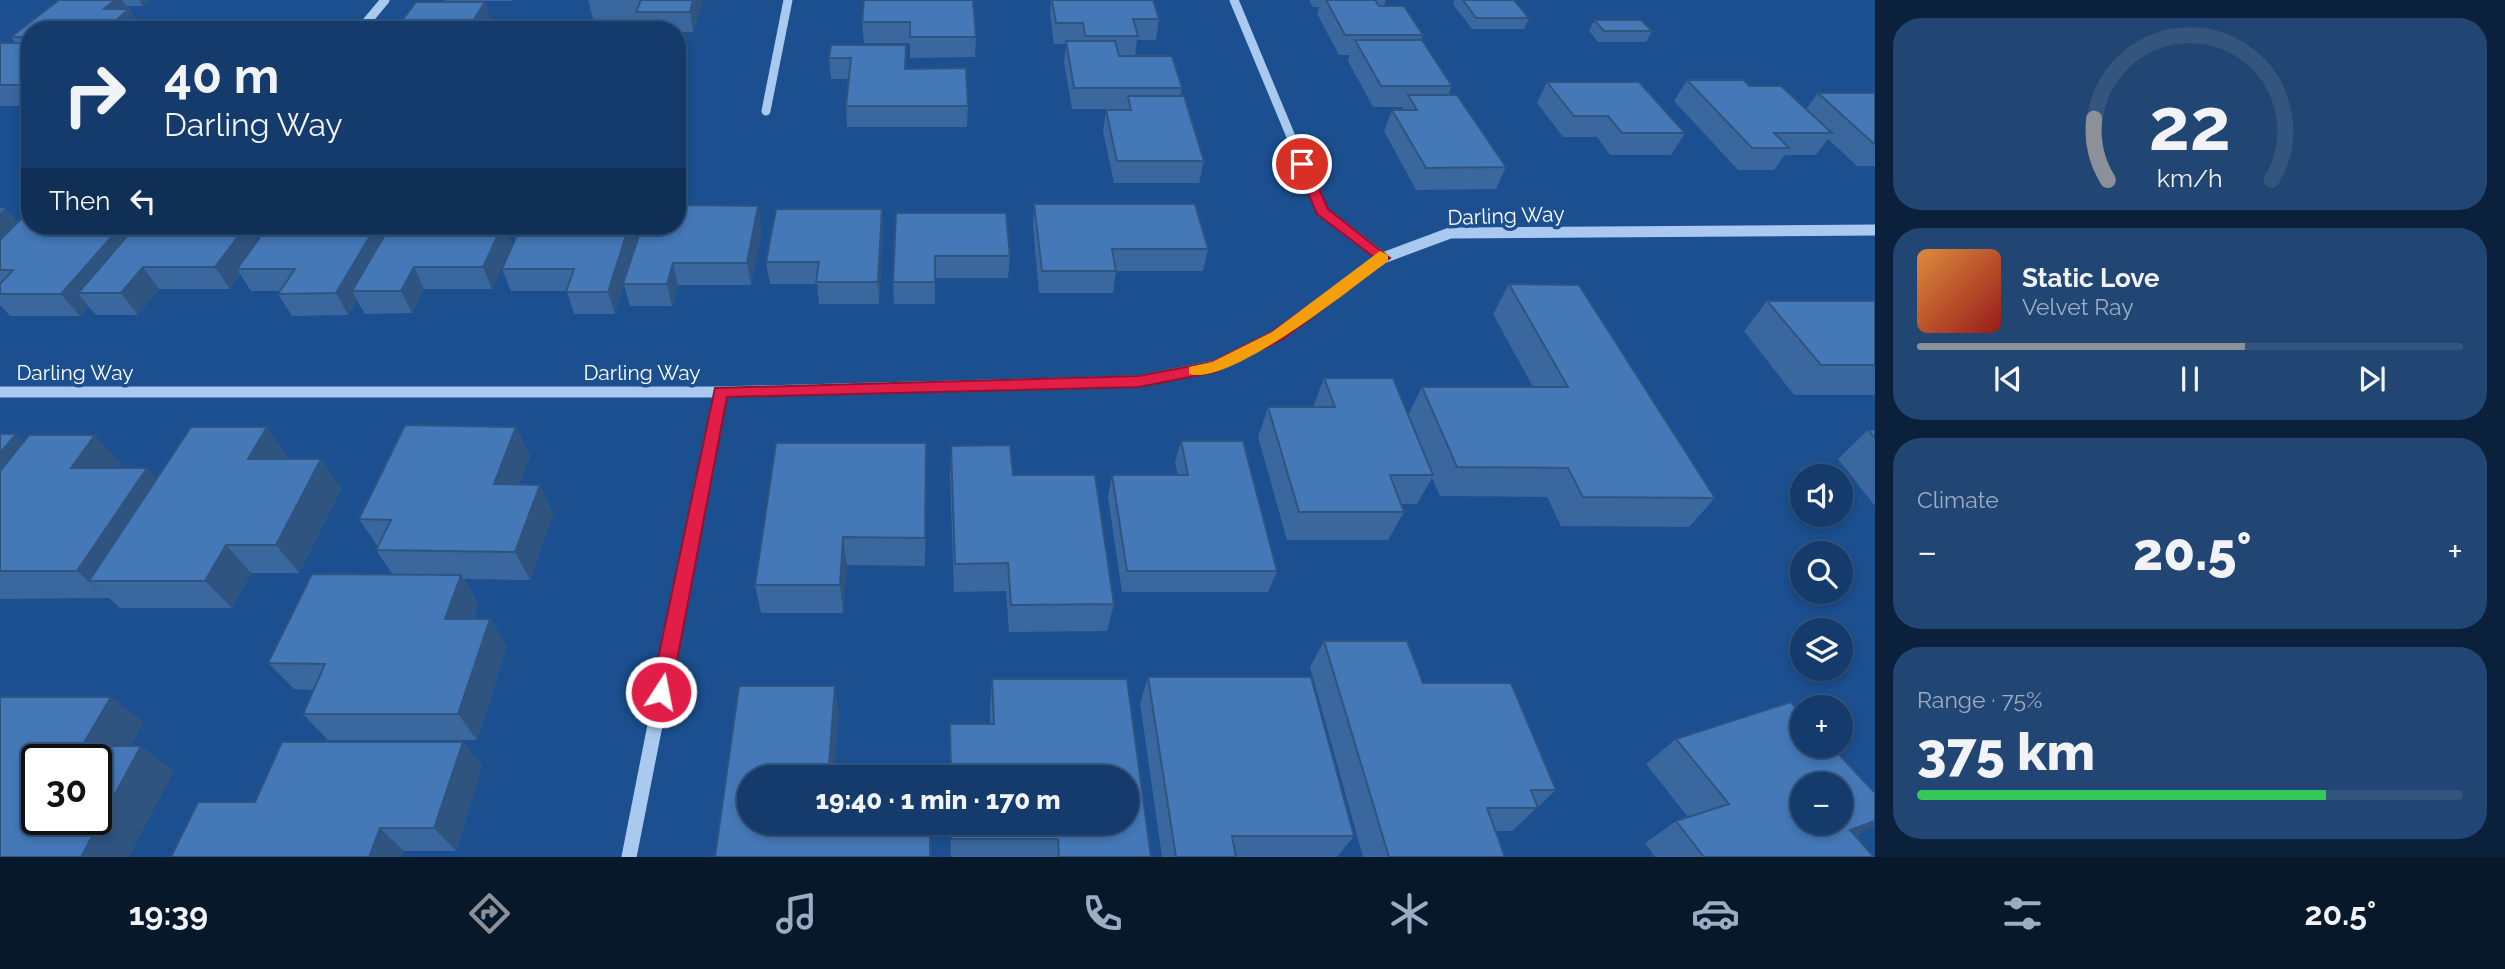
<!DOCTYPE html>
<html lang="en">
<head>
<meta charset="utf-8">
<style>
	body { margin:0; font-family:Raleway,sans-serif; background:#214673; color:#f1f3f6; height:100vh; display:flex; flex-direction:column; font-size:26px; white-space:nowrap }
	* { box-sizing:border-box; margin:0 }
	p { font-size:23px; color:#9dadc1 }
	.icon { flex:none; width:38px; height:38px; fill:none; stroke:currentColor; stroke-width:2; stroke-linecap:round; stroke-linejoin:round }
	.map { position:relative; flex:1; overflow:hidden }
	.drawer { display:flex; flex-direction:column; gap:18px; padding:18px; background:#0b203b; width:630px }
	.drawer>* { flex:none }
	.hud { position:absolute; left:21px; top:21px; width:665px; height:214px; border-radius:28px; box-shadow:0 4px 10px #0003,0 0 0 2px #33557e; background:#143b6b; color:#f1f3f6; overflow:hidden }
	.buttons { position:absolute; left:1790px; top:464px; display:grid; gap:14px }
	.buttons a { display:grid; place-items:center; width:63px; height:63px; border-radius:50%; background:#143b6b; box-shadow:0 4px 10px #0003,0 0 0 2px #33557e; font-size:35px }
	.speed { position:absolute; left:21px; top:744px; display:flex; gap:14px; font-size:35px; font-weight:700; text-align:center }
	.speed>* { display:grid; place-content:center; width:91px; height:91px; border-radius:50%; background:#143b6b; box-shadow:0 4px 10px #0003,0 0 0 2px #33557e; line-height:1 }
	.speed .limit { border:4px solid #111; border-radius:10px; background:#fff; color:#111 }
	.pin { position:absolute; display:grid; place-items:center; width:60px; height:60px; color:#fff; margin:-30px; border:4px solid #fff; border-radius:50%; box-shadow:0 2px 7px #0007 }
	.me { position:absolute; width:77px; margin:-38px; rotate:11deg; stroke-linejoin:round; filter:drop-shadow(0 0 5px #0008) }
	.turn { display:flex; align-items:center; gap:24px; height:147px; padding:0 28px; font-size:32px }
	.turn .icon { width:91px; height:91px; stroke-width:2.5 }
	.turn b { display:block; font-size:49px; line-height:60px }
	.then { display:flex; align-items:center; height:66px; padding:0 28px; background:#0003; gap:14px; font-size:26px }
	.big { font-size:52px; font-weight:800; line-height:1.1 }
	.drawer .card { flex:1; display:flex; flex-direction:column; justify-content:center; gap:10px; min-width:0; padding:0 24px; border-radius:28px; background:#214673 }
	.drawer .dial { align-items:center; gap:0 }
	.dial svg { height:182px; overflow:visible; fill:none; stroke:#33557e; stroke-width:7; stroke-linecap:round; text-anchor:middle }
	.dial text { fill:#f1f3f6; stroke:none }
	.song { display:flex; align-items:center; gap:21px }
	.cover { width:84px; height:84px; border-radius:10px; background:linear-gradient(135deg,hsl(30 70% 55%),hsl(0 70% 35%)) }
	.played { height:7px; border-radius:4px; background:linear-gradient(90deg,#8c9099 60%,#33557e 60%) }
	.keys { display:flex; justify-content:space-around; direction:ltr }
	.heat { display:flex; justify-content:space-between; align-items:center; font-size:38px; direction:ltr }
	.charge { height:10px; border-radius:5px; background:linear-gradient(90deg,#34c759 75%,#33557e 0) }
	.trip { position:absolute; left:737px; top:765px; width:402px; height:70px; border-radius:35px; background:#143b6b; box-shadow:0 4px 10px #0003,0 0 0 2px #33557e; font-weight:800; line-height:70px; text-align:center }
	.tabs { display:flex; height:112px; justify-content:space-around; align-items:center; background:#08182b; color:#9dadc1 }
	.tabs .icon { width:49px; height:49px }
	.tabs .active { color:#8c9099 }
	.tabs b { font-size:32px; color:#f1f3f6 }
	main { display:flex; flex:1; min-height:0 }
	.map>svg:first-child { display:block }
</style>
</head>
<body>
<main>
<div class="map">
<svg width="1875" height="857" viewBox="0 0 1875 857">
	<rect width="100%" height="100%" fill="#1b4f8f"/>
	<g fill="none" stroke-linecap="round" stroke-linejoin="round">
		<path stroke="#a9c9ee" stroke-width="9" d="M1234 0 1322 211 1327 215
			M360 30 385 0
			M766 111 788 0"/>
		<path stroke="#a9c9ee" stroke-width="11" d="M1325 213 1383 258
			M0 392H721L1139 381 1215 366 1277 335 1383 258 1450 233 1875 230
			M701 494 721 392"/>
		<path stroke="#a9c9ee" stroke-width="15" d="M629 857 701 492"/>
	</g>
	<path fill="#3a679d" d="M59 0H150L143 6H126L128 9H129L141 30H30V106H0V44L15 43 11 37Z
		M445 0H513V1H446Z
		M588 0H703L693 32H677V30H640L638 19H593Z
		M864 0 976 37 975 57 910 58V43H864L862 22Z
		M1051 0H1153L1159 19 1156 40H1137L1135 56 1182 88 1180 96 1204 161 1199 183H1114L1103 131 1106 110 1126 109H1072L1064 62 1066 44H1054L1050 14Z
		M1309 0H1386L1384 6 1423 35 1421 40 1452 86 1448 95 1506 167 1496 189 1416 190 1384 131 1392 110H1402L1403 107H1373L1348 61 1350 55H1339L1317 14 1319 7H1313Z
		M1454 0H1514L1529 18 1524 29H1472L1453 4Z
		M1594 20 1652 31 1646 42H1598L1589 31Z
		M831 45 907 69 968 106 967 127H847L846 106 849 79H831L829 58Z
		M1687 80 1749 86 1806 109 1818 93H1875V166H1857L1828 139 1816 155H1785L1774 170H1738L1674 101Z
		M1547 82 1685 133 1671 155H1610L1597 137H1563L1537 103Z
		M1034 204 1208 249 1203 271H1116L1113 293H1039L1033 226Z
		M0 208H5L17 222 30 226H252L260 238 354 226H504L512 245 492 289H424L412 313 365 314 357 300 348 315 292 316 278 294 280 291H251L240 274 230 289H159L138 315H96L88 306 80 316H10L0 305Z
		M882 209 883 231 879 304H819L817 284H770L766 262Z
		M896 213 1010 256 1008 278H935V304H894L893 282Z
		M762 228 751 285H678L672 306H630L624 285 615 314H574L567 291H511L502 269Z
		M1509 284 1715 498 1689 527 1561 526 1547 497 1440 496 1432 478 1417 504H1401L1404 512 1388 540H1287L1258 437 1268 407H1313L1324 378 1408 415 1422 387H1533L1493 314Z
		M1767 301H1875V395H1794L1744 331Z
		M516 427 530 456 519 484 540 485 553 514 530 580 464 579 478 603 473 619H490L507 646 477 740H328L303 714 314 690 294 689 268 663 393 575 376 550 378 547 359 519Z
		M1868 430H1875V506L1838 459Z
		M0 434 24 442 122 465 120 468 157 479 288 457 287 459H321L341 489 299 573H251L232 608H120L109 598 0 599Z
		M1181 441 1277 571 1268 592H1122L1108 497 1112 475H1178L1175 463Z
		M951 446 1013 475 1114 604 1107 631 1009 632 1006 591 954 592 950 475Z
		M926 473 925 566 847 565 843 613H761L755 585Z
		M1324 641 1423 683 1556 790 1512 831H1495L1505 857H1363L1310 667Z
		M1148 677 1354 836 1337 857H1162L1140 703Z
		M992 679H1127L1151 857H951L950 822H1127V777H950V724H990V705Z
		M1676 739 1875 825 1856 836 1874 857H1655L1645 843 1676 821 1688 817 1646 764Z
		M463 742 482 766 456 851H404L255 802Z"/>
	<path fill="#305480" d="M115 0H122L128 10 129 9 141 30H105L104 9Z
		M139 0H150L143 6Z
		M693 0H703L693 32 690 12Z
		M485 2 492 22 488 30H467Z
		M677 44 680 59 677 67Z
		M30 81V92L25 85Z
		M758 206 762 228 751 285 747 263Z
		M5 208 23 230 0 254V213Z
		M882 209 883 231 879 304 878 282Z
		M121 226H154L78 293 88 306 80 316 61 294Z
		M246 226H252L263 243 237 269 240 274 230 289 215 267Z
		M376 226H396L352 291 357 300 348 315 336 293Z
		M502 226H504L512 245 492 289 483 267Z
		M629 226H642L615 314 608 292Z
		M673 263 678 285 672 306 667 284Z
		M143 267 159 289 138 315 121 293Z
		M414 267 424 289 412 313 401 291Z
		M267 427 288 457 270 489 248 459Z
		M516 427 530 456 509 513 494 484Z
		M16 434 45 463 0 522V453Z
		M95 435 122 465 99 497 71 468Z
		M321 459 341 489 299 573 276 545Z
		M147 468 173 497 89 581 108 599 77 571Z
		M540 485 553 514 530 580 515 552Z
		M843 537 847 565 843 613 840 585Z
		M226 545 251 573 232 608 205 581Z
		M461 575 478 603 463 646 445 619Z
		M490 619 507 646 477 740 458 714Z
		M835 686 839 712 834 777H828Z
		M111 697 144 722 117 771 82 746Z
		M463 742 482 766 456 851 434 828Z
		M141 746 174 771 129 857H81Z
		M1875 821V825L1854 837 1850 830Z
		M380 828 404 851 402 857H369Z"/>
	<path fill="#4478b7" stroke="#305480" stroke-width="2" fill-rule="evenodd" d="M59 0H115L104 9H129L105 30H30V37H11Z
		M641 0H693L690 12H636Z
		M864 0H973L976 37H910V22H862Z
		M1052 0H1153L1159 19H1133L1138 36H1085L1083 23H1056Z
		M1326 0H1375L1379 6H1404L1423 35H1345Z
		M1463 0H1514L1529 18H1476Z
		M416 2H485L467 30H395Z
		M1594 20H1641L1652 31H1604Z
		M582 26H637L635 30H580Z
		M1355 40H1422L1452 86H1381Z
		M1066 41H1115L1119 56H1172L1182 88H1074Z
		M1 43H30V81L25 85H0V44Z
		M831 45H906L905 69 966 68 968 106H846L851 58H829Z
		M1687 80H1744L1749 86H1781L1832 133H1774L1789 148H1752Z
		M1547 82H1639L1685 133H1622L1608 116H1574Z
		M1818 93H1875V144H1874Z
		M1408 95H1457L1506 167 1426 168 1392 110H1417Z
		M1128 96H1184L1204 161H1117L1106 110H1131Z
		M1034 204H1195L1208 249H1112L1116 271H1042Z
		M677 205 758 206 747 263H673L667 284H623L642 226H677Z
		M776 209H882L878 282H816L819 262H766Z
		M896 213H1006L1010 256H935V282H893Z
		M21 219H30V226H121L61 294H0V284L13 270H0V240Z
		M136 226H246L215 267H143L121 293H78Z
		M268 226H376L336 293 278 294 295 269H237Z
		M390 226H502L483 267H414L401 291H352Z
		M521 226H629L608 292H566L574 269H502Z
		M1509 284 1579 285 1715 498 1583 497 1568 468 1457 467 1422 387H1568Z
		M1767 301H1875V365H1821Z
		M1324 378H1393L1433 475H1390L1404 512H1299L1268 407H1335Z
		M405 425 516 427 494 484 540 485 515 552 376 550 391 520 359 519Z
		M191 427H267L248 459H321L276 545H226L205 581H89Z
		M1868 430H1875V438Z
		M0 434H16L0 453Z
		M29 435H95L71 468H147L77 571H0V471Z
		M1181 441H1243L1277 571H1127L1112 475H1188Z
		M776 443H926L925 538 843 537 840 585H755Z
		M1010 445 1013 475H1095L1114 604 1011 605 1008 563 955 564 951 446Z
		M312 574 461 575 445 619H490L458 714H303L325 664 268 663Z
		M1324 641H1407L1423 683H1511L1556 790H1531L1538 808H1487L1505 857H1389Z
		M1148 677H1311L1354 836H1232L1236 857H1176Z
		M992 679H1127L1151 857H1059L1058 839H951V822H1127V777H951L950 724H994Z
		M739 686H835L828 777H749V822H930V857H715Z
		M0 697H111L82 746H141L81 857H0ZM37 760H96V819H37Z
		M1791 702 1802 715V746H1831L1875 793V821L1850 830 1874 857H1704L1676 821 1729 804 1676 739ZM1802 784H1841V822H1802Z
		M282 742H463L434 828H380L369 857H171L198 802H255Z"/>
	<path fill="#e11d48" stroke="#92132f" stroke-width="2" d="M1302 160 1308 164 1328 209 1390 258 1283 339 1215 372 1139 387 727 397 671 692 668 699 661 701 654 699 651 692 715 388 1139 376 1212 362 1272 332 1375 258 1317 214 1296 164Z"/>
	<path fill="#f59e0b" d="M1380 251 1388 255V261C1353 287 1231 386 1189 374V367L1212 362 1272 332Z"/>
	<g text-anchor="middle" stroke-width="7" stroke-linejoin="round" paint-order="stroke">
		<g font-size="21" fill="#fff" stroke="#1b4f8f">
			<text transform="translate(1506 216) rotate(-2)" y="7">Darling Way</text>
			<text x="75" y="380">Darling Way</text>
			<text x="642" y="380">Darling Way</text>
		</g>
	</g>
</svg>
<div class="buttons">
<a><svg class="icon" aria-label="sound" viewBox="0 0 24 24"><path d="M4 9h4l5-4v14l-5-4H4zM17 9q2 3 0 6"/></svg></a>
<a><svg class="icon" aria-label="search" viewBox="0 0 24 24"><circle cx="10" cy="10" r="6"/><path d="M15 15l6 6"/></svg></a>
<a><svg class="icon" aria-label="layers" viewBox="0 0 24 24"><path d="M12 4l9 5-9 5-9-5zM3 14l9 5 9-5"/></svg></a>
<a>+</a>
<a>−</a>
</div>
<div class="speed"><div class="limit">30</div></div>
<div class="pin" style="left:1302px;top:164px;background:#d93025"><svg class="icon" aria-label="arrive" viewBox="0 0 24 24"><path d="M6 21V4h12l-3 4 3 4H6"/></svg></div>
<svg class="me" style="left:661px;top:692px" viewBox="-20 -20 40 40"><circle r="17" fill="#e11d48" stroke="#fff" stroke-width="3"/><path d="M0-11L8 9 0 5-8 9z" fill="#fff"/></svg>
<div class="trip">19:40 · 1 min · 170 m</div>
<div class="hud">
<div class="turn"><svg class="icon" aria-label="right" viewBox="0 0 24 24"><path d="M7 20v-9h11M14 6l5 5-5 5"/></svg><div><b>40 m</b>Darling Way</div></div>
<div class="then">Then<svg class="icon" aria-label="left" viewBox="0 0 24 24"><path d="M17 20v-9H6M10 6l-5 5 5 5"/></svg></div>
</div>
</div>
<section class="drawer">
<div class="card dial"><svg viewBox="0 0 100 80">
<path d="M14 69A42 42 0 1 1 86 69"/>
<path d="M14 69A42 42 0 0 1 8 42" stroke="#8c9099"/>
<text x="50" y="56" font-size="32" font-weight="700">22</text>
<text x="50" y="72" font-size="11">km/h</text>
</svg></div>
<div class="card">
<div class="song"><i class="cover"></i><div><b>Static Love</b><p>Velvet Ray</p></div></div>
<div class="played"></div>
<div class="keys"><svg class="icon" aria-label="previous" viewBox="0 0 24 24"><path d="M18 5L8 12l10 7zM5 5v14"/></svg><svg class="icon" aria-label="pause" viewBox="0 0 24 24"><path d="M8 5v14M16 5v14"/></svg><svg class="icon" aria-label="next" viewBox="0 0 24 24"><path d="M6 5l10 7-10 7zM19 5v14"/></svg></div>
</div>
<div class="card"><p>Climate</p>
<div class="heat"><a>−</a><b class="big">20.5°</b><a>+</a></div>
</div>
<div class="card"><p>Range · 75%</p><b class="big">375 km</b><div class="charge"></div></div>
</section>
</main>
<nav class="tabs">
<b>19:39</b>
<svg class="icon active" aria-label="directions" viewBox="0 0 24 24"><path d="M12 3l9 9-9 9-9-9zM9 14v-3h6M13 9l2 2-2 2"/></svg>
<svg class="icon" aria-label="music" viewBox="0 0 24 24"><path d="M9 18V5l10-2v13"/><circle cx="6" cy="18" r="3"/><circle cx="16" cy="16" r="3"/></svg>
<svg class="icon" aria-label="phone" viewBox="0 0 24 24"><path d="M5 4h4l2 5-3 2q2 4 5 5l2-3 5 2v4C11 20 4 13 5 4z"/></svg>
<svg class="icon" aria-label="climate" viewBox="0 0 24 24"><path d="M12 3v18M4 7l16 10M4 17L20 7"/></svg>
<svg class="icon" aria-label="car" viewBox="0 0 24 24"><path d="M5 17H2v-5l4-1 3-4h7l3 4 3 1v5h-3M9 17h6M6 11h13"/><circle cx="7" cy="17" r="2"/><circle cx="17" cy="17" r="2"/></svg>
<svg class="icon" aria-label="filters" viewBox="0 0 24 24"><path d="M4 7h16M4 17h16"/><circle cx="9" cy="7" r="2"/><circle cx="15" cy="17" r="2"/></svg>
<b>20.5°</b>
</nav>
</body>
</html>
